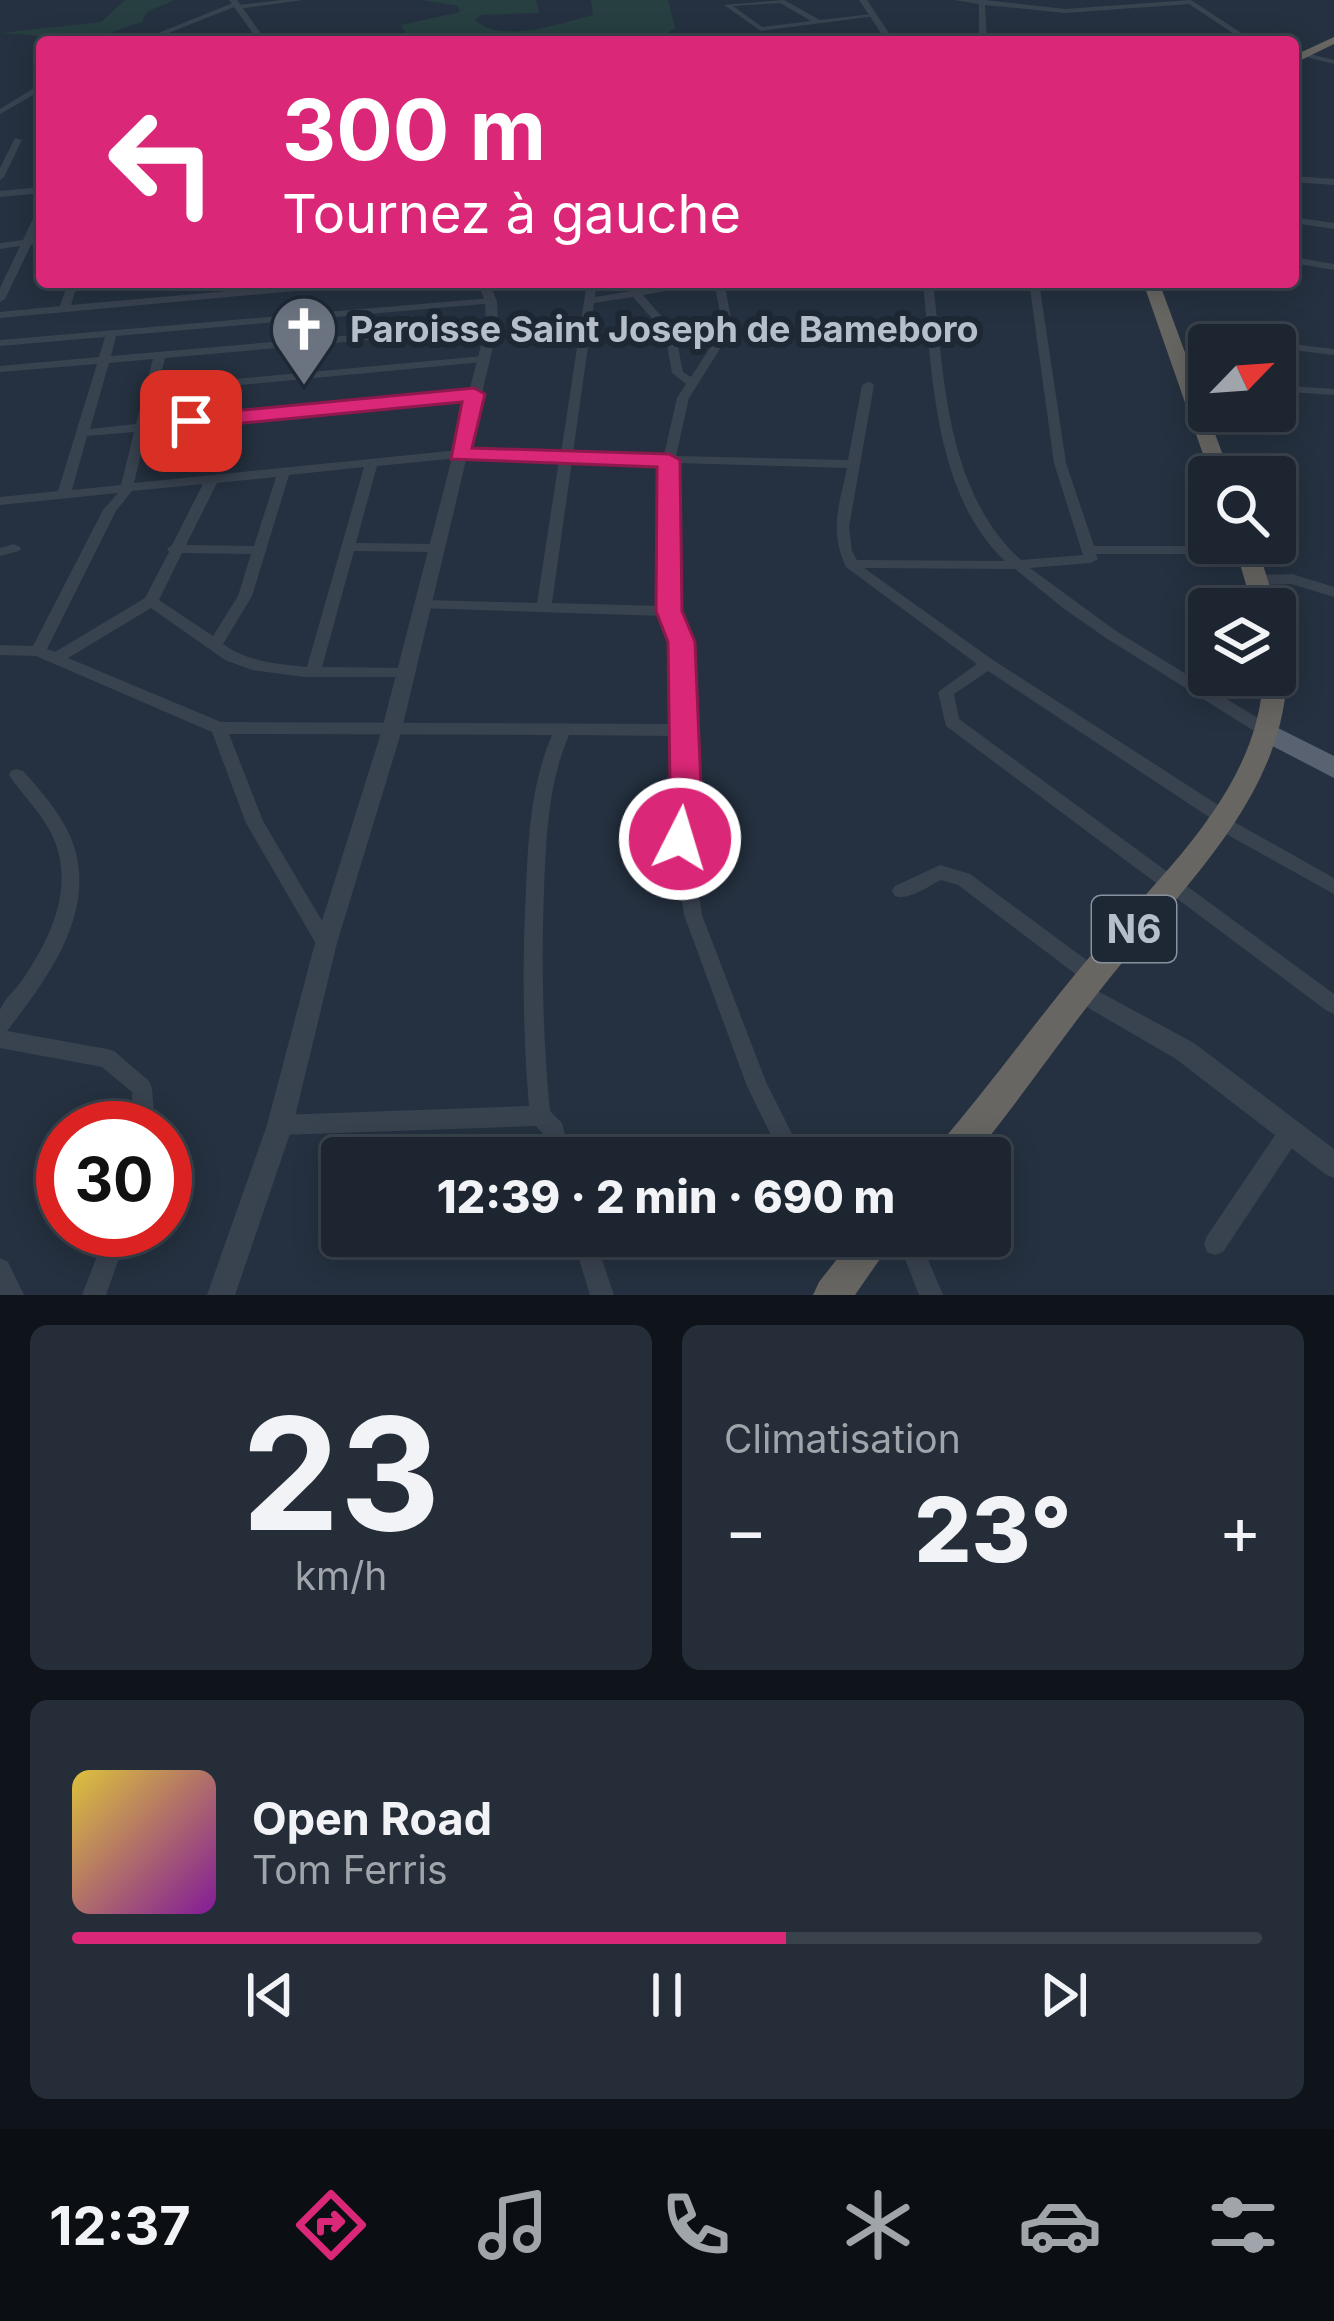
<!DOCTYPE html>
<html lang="fr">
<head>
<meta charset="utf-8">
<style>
	body { margin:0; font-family:Inter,sans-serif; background:#252d38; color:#f1f3f6; height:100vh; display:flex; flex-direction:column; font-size:45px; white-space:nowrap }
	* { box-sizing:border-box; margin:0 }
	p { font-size:39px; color:#a0a5ab }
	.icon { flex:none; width:66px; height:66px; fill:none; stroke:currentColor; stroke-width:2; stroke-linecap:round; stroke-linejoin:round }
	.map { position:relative; height:1295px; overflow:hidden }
	.side { display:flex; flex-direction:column; gap:30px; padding:30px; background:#0f141a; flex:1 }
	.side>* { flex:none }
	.top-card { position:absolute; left:36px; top:36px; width:1263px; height:252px; border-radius:12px; box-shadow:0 6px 30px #0003,0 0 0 3px #3a424c; background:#db2777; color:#fff; overflow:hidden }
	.needle { width:78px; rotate:65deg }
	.fabs { position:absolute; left:1188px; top:324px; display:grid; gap:24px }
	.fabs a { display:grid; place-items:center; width:108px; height:108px; border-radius:12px; background:#1c2530; box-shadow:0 6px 30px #0003,0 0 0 3px #3a424c; font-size:60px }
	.speed { position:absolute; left:36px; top:1101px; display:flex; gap:24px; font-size:60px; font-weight:700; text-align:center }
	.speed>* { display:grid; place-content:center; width:156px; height:156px; border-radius:50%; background:#1c2530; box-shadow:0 6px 30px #0003,0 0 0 3px #3a424c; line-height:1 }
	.speed .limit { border:18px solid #d22; background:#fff; color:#111 }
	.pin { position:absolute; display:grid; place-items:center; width:102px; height:102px; color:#fff; margin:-51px; border-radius:24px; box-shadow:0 6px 18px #0006 }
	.me { position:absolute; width:132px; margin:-66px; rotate:5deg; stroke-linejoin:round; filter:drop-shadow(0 0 9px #0008) }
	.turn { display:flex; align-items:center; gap:42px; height:252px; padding:0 48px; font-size:54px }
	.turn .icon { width:156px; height:156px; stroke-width:2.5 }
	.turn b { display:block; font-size:84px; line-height:102px }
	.big { font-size:90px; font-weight:800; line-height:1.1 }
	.side .card { flex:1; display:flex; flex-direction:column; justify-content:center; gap:18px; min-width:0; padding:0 42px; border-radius:18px; background:#252d38 }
	.side .dial { align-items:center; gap:0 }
	.dial b { font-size:156px; line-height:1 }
	.song { display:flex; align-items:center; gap:36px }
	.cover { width:144px; height:144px; border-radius:18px; background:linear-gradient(135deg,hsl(50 70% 55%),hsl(290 70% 35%)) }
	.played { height:12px; border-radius:6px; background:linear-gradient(90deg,#db2777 60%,#3a424c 60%) }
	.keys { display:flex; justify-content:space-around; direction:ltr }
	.heat { display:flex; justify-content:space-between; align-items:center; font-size:66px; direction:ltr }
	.side .tiles { flex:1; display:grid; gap:30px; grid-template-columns:1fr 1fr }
	.card:last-child { grid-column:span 2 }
	.trip { position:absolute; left:321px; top:1137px; width:690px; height:120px; border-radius:12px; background:#1c2530; box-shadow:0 6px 30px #0003,0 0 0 3px #3a424c; font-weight:800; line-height:120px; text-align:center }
	.menu { display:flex; height:192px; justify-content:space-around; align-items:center; background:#0b0f13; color:#a0a5ab }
	.menu .icon { width:84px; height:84px }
	.menu .on { color:#db2777 }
	.menu b { font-size:54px; color:#f1f3f6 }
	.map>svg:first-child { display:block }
</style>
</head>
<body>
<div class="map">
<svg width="1334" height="1295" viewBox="0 0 1334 1295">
	<rect width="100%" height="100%" fill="#253140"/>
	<path fill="#273f41" d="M125 0H175L147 12 142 22 101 36 102 42C62 42 39 34 0 33L101 22Z
		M421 0H536L539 13 482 15 475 20C502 45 560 23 593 15L591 0H668L675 28 662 37 665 42H536L535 35 506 34 492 42H357L366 36 406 33 401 25 460 12 458 6Z"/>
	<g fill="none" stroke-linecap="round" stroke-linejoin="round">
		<path fill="#394350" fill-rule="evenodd" d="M282 0H303L237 9 234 7 146 42H136L233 3H237L238 5Z
			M784 0 820 20 872 14 875 16 761 31 724 5ZM780 3 811 21 762 27 733 6Z
			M954 0H985L1065 9 1191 0 1255 42H1246L1189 4 1065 13 985 5 987 42H979V4Z
			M1306 53 1334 60V64L1306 57Z
			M39 85H42V90L0 114V109Z
			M15 138 22 140 4 177 0 180V168Z
			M1293 176 1334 179V185L1293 182Z
			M42 187V193L0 197V191Z
			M42 207V220L33 238 42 237V243L31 245 5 299 0 302V288L20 246 0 249V243L23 240 37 210Z
			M1293 217 1334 223V229L1293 223Z
			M1293 257 1334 264V270L1293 263Z
			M68 282H78L71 305 327 282H366L361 285 0 318V312L60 306Z
			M587 282H597L595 297 631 291V282H641L642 289 681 282H704L699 285 643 295 675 332 683 372 691 377 723 328 714 282H724L733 328 689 398 676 456 848 460 862 385 868 382 872 383 874 385 849 527 852 551 857 560 1005 561C934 495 932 372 923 282H933C944 377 946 492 1021 560L1083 555 1054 463 1029 282H1039L1066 463 1094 546H1247L1254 550 1247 554H1096L1098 559 1091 563 1030 568 1116 631 1274 728 1276 732 1274 736H1262L1106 638 1063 608 1015 569 864 568 993 660 1226 810 1229 815 1227 818 1334 878V894L1210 825 1207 820 1209 817 988 671 954 694 959 719 1334 994V1014L1327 1011 946 726 938 692 977 664 846 567C829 530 839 507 847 468L675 463 676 611 689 642 694 788 687 818 702 915 766 1082 804 1158H782L747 1086 684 915 669 818 678 788 676 736 569 735C548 784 546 837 544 890 541 964 543 1038 550 1111L562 1123 571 1158H549L544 1135 536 1126 280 1135 272 1132 269 1125 272 1118 280 1115 529 1106C523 1035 522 963 526 891 528 838 531 784 552 735L229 734 263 821 335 943 333 949 326 951 319 949 246 823 212 732 36 656 0 655V645L33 646 103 510 118 493 0 505V497L58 491 97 364 0 372V366L99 357 105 337 0 346V340L491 298 496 301 495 303 116 336 111 356 492 323 497 326 492 329 165 358 158 386 483 356 489 359 483 362 156 393 149 423 474 390 480 394 474 398 147 430 134 483 459 450 561 453ZM633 297 665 333 672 373 686 384 677 398 664 455 573 453 594 303ZM153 359 136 424 90 429 109 363ZM134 432 121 485 72 490 87 436ZM459 458 559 460 537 603 424 600 417 605 419 608 664 616 675 642 676 724 221 722 68 658 151 608 225 660 252 670 304 677H411L414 673 406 668 322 667 354 551 436 552 443 548 436 544 356 543 377 466ZM572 461 663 463 662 606 552 603ZM364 467 307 667C277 664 248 662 223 644L252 596 289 475ZM276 477 254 546 186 545 217 483ZM203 484 172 545 167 549 169 552 145 598 55 652 47 649 116 511 132 491ZM182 553 251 554 238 596 213 636 159 600Z
			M1275 342 1334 349V355L1275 348V345H1269Z
			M1188 378 1209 380V386L1184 383V379Z
			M1275 385 1334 389V395L1275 391Z
			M14 544 21 548 19 551 0 556V548Z
			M1292 574 1334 587V597L1291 584 1258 585 1251 580 1258 575Z
			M17 769 23 771C41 791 60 812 71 838 100 909 48 978 7 1031L107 1049 114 1051 149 1081 152 1088 155 1128H133L132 1092 102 1067 0 1048C0 1037 0 1020 0 1010 3 1000 17 988 23 979 51 937 75 888 53 837 42 813 23 796 9 775L11 771Z
			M940 865 970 874 1100 970 1103 976 1100 982 1093 984 1086 982 958 885 941 880C928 886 909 901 895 896L892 891 895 886Z
			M1290 1122 1298 1125 1301 1132 1298 1139 1223 1252 1215 1255 1207 1252 1204 1244 1207 1236 1282 1125Z
			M107 1230H129L106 1295H82Z
			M572 1236H594L614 1295H590Z
			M896 1236H918L943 1295H919Z
			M0 1258 8 1262 24 1295H0Z"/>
		<path fill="#394350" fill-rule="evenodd" d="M229 0H237L267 42H259Z
			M859 0H867L895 42H887Z
			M477 282H489L497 301 498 326 401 733 337 943 293 1125 235 1295H207L267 1125 315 943 381 733 486 326 485 301Z
			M1081 982 1194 1043 1334 1149V1178L1325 1174 1176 1059 1073 999 1069 992 1073 985Z"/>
		<path fill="#586270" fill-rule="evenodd" d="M1268 723 1334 756V778L1259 739 1255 732 1259 725Z"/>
		<path fill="#676663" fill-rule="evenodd" d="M1334 37V44L1293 64V56Z
			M1143 282H1159L1231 477H1211Z
			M1234 543H1256L1277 609 1275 612 1253 609Z
			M1275 660 1287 668C1287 797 1176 893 1101 989 1057 1044 1018 1103 972 1158H933L938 1146C988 1088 1033 1025 1082 966 1153 881 1260 793 1263 675H1275Z
			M855 1236H896L855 1295H813L819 1282Z"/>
	</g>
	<path fill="#db2777" stroke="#8e194d" stroke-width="3" d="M474 388 485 394 472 448 669 454 680 460 682 611 695 642 701 788 691 848 680 851 664 839 662 818 670 788 668 642 656 611 657 467 451 459 462 402 191 428 180 421 191 415Z"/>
	<defs>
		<g id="church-pin" transform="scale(3.45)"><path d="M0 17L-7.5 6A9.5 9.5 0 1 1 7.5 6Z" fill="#6b7280" stroke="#1e2835"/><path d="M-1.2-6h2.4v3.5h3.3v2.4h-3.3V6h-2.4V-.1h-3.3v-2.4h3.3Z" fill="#fff"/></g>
	</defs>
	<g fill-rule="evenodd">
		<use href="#church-pin" x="304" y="329"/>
	</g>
	<g text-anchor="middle" stroke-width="12" stroke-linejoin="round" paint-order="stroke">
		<g font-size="36" font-weight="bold" fill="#b6beca" stroke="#1e2835" text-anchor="start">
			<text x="350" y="342">Paroisse Saint Joseph de Bameboro</text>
		</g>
		<rect fill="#1e2835" stroke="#88919d" stroke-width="3" x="1092" y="896" width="84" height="66" rx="9"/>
		<g font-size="39" font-weight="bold" fill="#b6beca">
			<text x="1134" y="943">N6</text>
		</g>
	</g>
</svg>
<div class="fabs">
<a><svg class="needle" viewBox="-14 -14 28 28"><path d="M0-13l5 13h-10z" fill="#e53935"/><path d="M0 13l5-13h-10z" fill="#a0a5ab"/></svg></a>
<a><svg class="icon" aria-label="search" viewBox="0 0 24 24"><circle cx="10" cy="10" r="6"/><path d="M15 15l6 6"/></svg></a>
<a><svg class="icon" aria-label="layers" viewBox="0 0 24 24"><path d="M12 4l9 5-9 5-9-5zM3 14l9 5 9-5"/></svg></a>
</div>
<div class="speed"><div class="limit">30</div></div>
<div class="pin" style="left:191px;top:421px;background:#d93025"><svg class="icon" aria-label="arrive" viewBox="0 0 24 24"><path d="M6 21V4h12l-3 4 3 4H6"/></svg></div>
<svg class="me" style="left:680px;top:839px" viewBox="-20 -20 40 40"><circle r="17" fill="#db2777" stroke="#fff" stroke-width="3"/><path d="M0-11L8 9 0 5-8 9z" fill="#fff"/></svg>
<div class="trip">12:39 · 2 min · 690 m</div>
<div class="top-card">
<div class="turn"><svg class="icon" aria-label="left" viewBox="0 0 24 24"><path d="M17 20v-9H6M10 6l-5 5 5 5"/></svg><div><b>300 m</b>Tournez à gauche</div></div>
</div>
</div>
<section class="side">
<div class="tiles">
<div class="card dial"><b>23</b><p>km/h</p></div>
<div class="card"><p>Climatisation</p>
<div class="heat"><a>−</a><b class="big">23°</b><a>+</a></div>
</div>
<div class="card">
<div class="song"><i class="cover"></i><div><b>Open Road</b><p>Tom Ferris</p></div></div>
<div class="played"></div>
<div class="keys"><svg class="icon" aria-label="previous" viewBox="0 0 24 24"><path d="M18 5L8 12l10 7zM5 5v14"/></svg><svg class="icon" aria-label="pause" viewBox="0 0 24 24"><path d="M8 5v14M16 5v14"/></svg><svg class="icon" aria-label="next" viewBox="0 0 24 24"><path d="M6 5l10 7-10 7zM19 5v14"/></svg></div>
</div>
</div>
</section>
<nav class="menu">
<b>12:37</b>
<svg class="icon on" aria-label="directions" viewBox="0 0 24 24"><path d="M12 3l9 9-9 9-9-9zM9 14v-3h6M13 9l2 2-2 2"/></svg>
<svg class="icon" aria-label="music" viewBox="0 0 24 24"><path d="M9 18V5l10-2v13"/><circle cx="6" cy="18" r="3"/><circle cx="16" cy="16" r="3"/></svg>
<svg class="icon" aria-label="phone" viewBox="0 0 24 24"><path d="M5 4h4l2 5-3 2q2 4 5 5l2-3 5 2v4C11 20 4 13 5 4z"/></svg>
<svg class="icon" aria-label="climate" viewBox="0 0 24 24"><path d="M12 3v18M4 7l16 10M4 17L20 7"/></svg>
<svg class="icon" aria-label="car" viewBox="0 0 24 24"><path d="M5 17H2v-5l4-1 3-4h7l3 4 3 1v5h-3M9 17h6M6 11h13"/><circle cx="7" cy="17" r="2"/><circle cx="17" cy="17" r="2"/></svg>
<svg class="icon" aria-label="filters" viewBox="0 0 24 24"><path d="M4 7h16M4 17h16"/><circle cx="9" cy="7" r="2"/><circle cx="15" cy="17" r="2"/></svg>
</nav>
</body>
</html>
